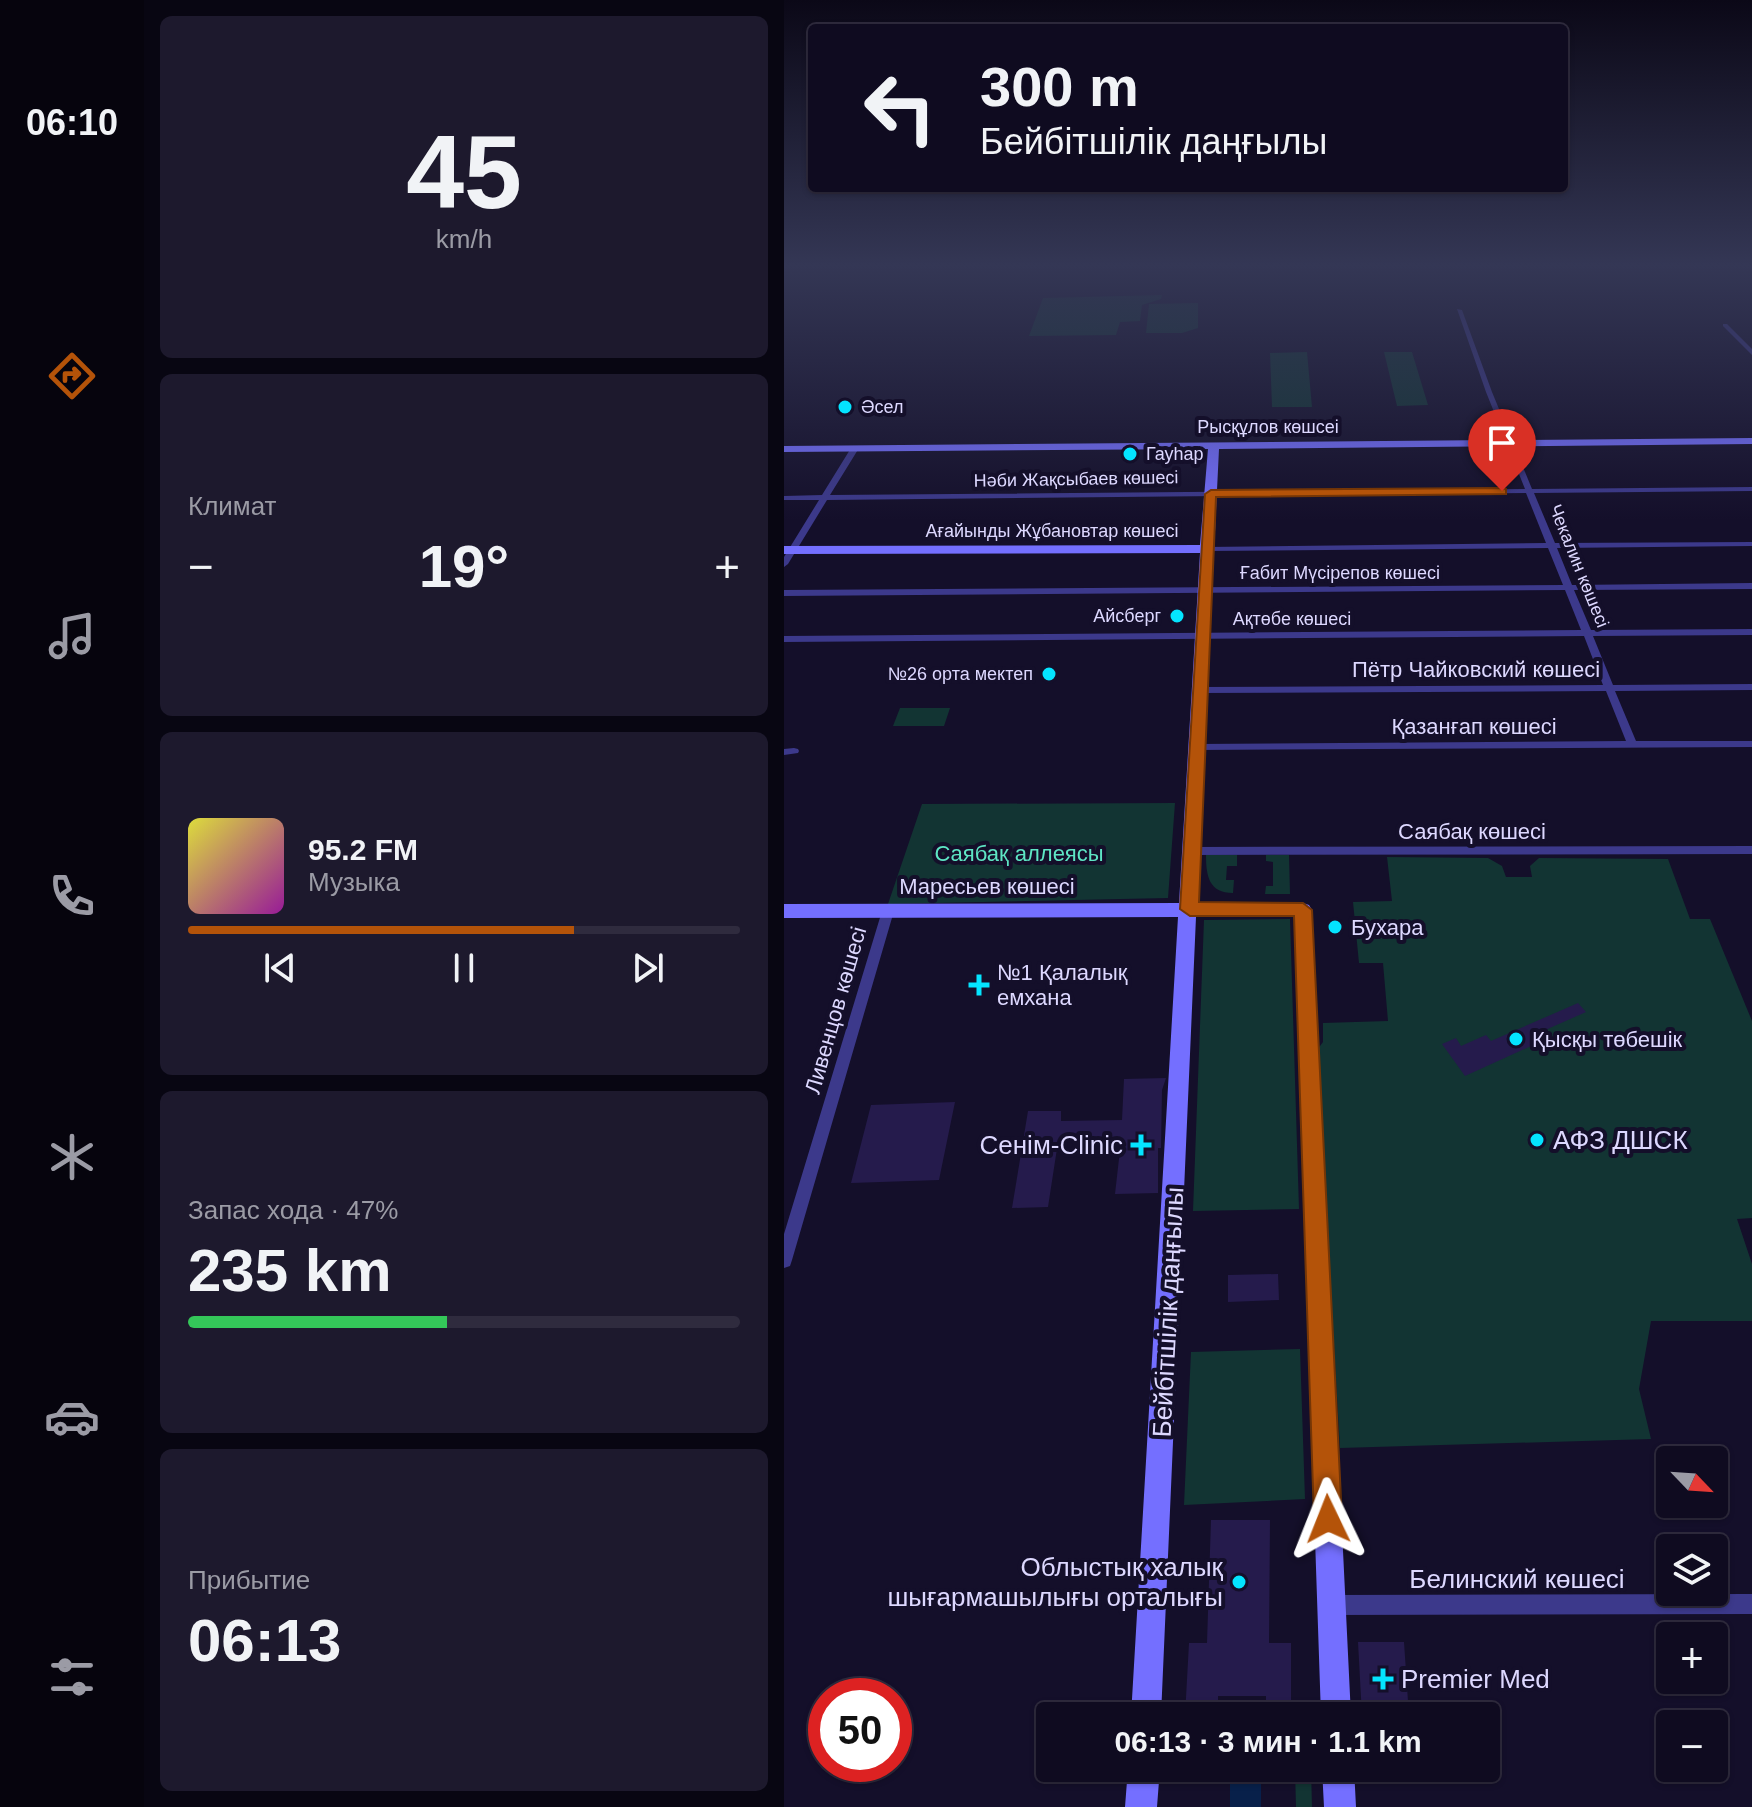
<!DOCTYPE html>
<html lang="ru">
<head>
<meta charset="utf-8">
<style>
	body { margin:0; font-family:Arial,sans-serif; background:#1d192d; color:#f1f3f6; height:100vh; display:flex; flex-direction:column; font-size:30px; white-space:nowrap }
	* { box-sizing:border-box; margin:0 }
	p { font-size:26px; color:#9b9ba5 }
	.icon { flex:none; width:44px; height:44px; fill:none; stroke:currentColor; stroke-width:2; stroke-linecap:round; stroke-linejoin:round }
	.map { position:relative; flex:1; overflow:hidden }
	.sheet { display:flex; flex-direction:column; gap:16px; padding:16px; background:#080612; width:640px }
	.sheet>* { flex:none }
	.banner { position:absolute; left:24px; top:24px; width:760px; height:168px; border-radius:8px; box-shadow:0 2px 6px #0004,0 0 0 2px #2f2b3e; background:#0f0b20; color:#f1f3f6; overflow:hidden }
	.needle { width:52px; rotate:115deg }
	.controls { position:absolute; left:872px; top:1446px; display:grid; gap:16px }
	.controls a { display:grid; place-items:center; width:72px; height:72px; border-radius:8px; background:#0f0b20; box-shadow:0 2px 6px #0004,0 0 0 2px #2f2b3e; font-size:40px }
	.speed { position:absolute; left:24px; top:1678px; display:flex; gap:16px; font-size:40px; font-weight:700; text-align:center }
	.speed>* { display:grid; place-content:center; width:104px; height:104px; border-radius:50%; background:#0f0b20; box-shadow:0 2px 6px #0004,0 0 0 2px #2f2b3e; line-height:1 }
	.speed .limit { border:12px solid #d22; background:#fff; color:#111 }
	.pin { position:absolute; display:grid; place-items:center; width:68px; height:68px; color:#fff; margin:-82px -34px; border-radius:50% 50% 50% 0; rotate:-45deg; box-shadow:0 0 8px #0007 }
	.pin .icon { rotate:45deg }
	.me { position:absolute; width:88px; margin:-44px; rotate:358deg; stroke-linejoin:round; filter:drop-shadow(0 0 6px #0008) }
	.turn { display:flex; align-items:center; gap:28px; height:168px; padding:0 40px; font-size:36px }
	.turn .icon { width:104px; height:104px; stroke-width:2.5 }
	.turn b { display:block; font-size:56px; line-height:68px }
	.big { font-size:60px; font-weight:600; line-height:1.1 }
	.sheet .card { flex:1; display:flex; flex-direction:column; justify-content:center; gap:12px; min-width:0; padding:0 28px; border-radius:12px; background:#1d192d }
	.sheet .dial { align-items:center; gap:0 }
	.dial b { font-size:104px; line-height:1 }
	.song { display:flex; align-items:center; gap:24px }
	.cover { width:96px; height:96px; border-radius:12px; background:linear-gradient(135deg,hsl(60 70% 55%),hsl(300 70% 35%)) }
	.played { height:8px; border-radius:4px; background:linear-gradient(90deg,#b45309 70%,#2f2b3e 70%) }
	.keys { display:flex; justify-content:space-around; direction:ltr }
	.heat { display:flex; justify-content:space-between; align-items:center; font-size:44px; direction:ltr }
	.charge { height:12px; border-radius:6px; background:linear-gradient(90deg,#34c759 47%,#2f2b3e 0) }
	.trip { position:absolute; left:252px; top:1702px; width:464px; height:80px; border-radius:8px; background:#0f0b20; box-shadow:0 2px 6px #0004,0 0 0 2px #2f2b3e; font-weight:600; line-height:80px; text-align:center }
	main { display:flex; flex:1; min-height:0 }
	.tab-bar { display:flex; flex-direction:column; width:144px; justify-content:space-around; align-items:center; background:#06040d; color:#9b9ba5 }
	.tab-bar .icon { width:56px; height:56px }
	.tab-bar .selected { color:#b45309 }
	.tab-bar b { font-size:36px; color:#f1f3f6 }
	.map>svg:first-child { display:block }
</style>
</head>
<body>
<main>
<nav class="tab-bar">
<b>06:10</b>
<svg class="icon selected" aria-label="directions" viewBox="0 0 24 24"><path d="M12 3l9 9-9 9-9-9zM9 14v-3h6M13 9l2 2-2 2"/></svg>
<svg class="icon" aria-label="music" viewBox="0 0 24 24"><path d="M9 18V5l10-2v13"/><circle cx="6" cy="18" r="3"/><circle cx="16" cy="16" r="3"/></svg>
<svg class="icon" aria-label="phone" viewBox="0 0 24 24"><path d="M5 4h4l2 5-3 2q2 4 5 5l2-3 5 2v4C11 20 4 13 5 4z"/></svg>
<svg class="icon" aria-label="climate" viewBox="0 0 24 24"><path d="M12 3v18M4 7l16 10M4 17L20 7"/></svg>
<svg class="icon" aria-label="car" viewBox="0 0 24 24"><path d="M5 17H2v-5l4-1 3-4h7l3 4 3 1v5h-3M9 17h6M6 11h13"/><circle cx="7" cy="17" r="2"/><circle cx="17" cy="17" r="2"/></svg>
<svg class="icon" aria-label="filters" viewBox="0 0 24 24"><path d="M4 7h16M4 17h16"/><circle cx="9" cy="7" r="2"/><circle cx="15" cy="17" r="2"/></svg>
</nav>
<section class="sheet">
<div class="card dial"><b>45</b><p>km/h</p></div>
<div class="card"><p>Климат</p>
<div class="heat"><a>−</a><b class="big">19°</b><a>+</a></div>
</div>
<div class="card">
<div class="song"><i class="cover"></i><div><b>95.2 FM</b><p>Музыка</p></div></div>
<div class="played"></div>
<div class="keys"><svg class="icon" aria-label="previous" viewBox="0 0 24 24"><path d="M18 5L8 12l10 7zM5 5v14"/></svg><svg class="icon" aria-label="pause" viewBox="0 0 24 24"><path d="M8 5v14M16 5v14"/></svg><svg class="icon" aria-label="next" viewBox="0 0 24 24"><path d="M6 5l10 7-10 7zM19 5v14"/></svg></div>
</div>
<div class="card"><p>Запас хода · 47%</p><b class="big">235 km</b><div class="charge"></div></div>
<div class="card"><p>Прибытие</p><b class="big">06:13</b></div>
</section>
<div class="map">
<svg width="968" height="1807" viewBox="0 0 968 1807">
	<rect width="100%" height="100%" fill="#140f2a"/>
	<path fill="#123433" d="M378 295 377 299 358 305 356 321 336 322 332 335 245 336 259 298Z
		M414 303V328L398 333H362L365 304Z
		M523 352 528 407H488L486 353Z
		M600 352H628L644 405 613 406Z
		M116 708H166L160 726H109Z
		M391 803 384 898 104 904 138 804Z
		M422 855H453V866H443L442 880H450L449 893C425 893 422 876 422 855Z
		M482 855H505L506 894H481L482 886H489V862L482 861Z
		M603 857 704 858 718 866 722 877H748L746 866 755 858 884 859 906 919H926L968 1021V1218L953 1219 968 1264V1321H867L855 1389 867 1439 556 1448 533 1050 539 1042V1023L604 1021 599 963H575L569 902 608 901Z
		M506 919 515 1209 409 1211 420 920Z
		M516 1349 521 1499 400 1505 407 1352Z
		M491 1768H527L528 1807H512L511 1769Z"/>
	<path fill="#08204a" d="M477 1782V1807H446V1783Z"/>
	<path fill="#251b4c" d="M794 1003 802 1012 750 1035 756 1042 681 1076 658 1044 672 1038 677 1046 702 1035 707 1041Z
		M382 1078 378 1090 377 1148H374V1193L331 1194 337 1141 274 1142 264 1207 228 1208 244 1111H277V1121L338 1120 340 1079Z
		M171 1102 155 1180 67 1183 87 1105Z
		M494 1274 495 1300 444 1302V1275Z
		M427 1520H486L485 1643H507V1716H482V1696H434V1716H401L405 1643H423Z
		M574 1642H620L625 1716H578Z"/>
	<g fill="none" stroke-linecap="round" stroke-linejoin="round">
		<path fill="#3c398b" fill-rule="evenodd" d="M673 309 678 310 708 392 748 489 968 487V491L750 493 771 543 968 542V546L773 548 788 585 968 583V589L790 590 807 630 968 629V635L809 636 829 685 968 684V690L831 691 852 741H968V747L413 750 408 747 413 744 842 741 822 691 416 693 411 690 416 687 819 685 800 636 0 642V636L797 630 781 590 0 596V590L779 585 764 548 422 551 418 549 422 547 762 543 742 493 43 500 4 564 0 567V557L35 500H0V496L38 495 67 448 71 446 75 448 46 495 741 489 702 392Z
			M939 324H943L968 349V355L939 326Z
			M10 748 14 749 15 751 14 753 0 755V749Z
			M968 846V854L408 855 402 851 408 847Z
			M104 906 108 908 110 911 8 1260 6 1266 0 1268V1234L98 911 100 908Z
			M968 1594V1614L547 1615 540 1612 537 1605 540 1598 547 1595Z"/>
		<path fill="#746fff" fill-rule="evenodd" d="M968 438V444L435 449 413 903H519L525 905 528 910 567 1716H537L510 917H412L377 1716H347L394 917 0 918V904L395 903 416 553 0 554V546L416 545 424 449 0 452V446Z
			M344 1768H376L373 1807H341Z
			M538 1768H570L572 1807H540Z"/>
	</g>
	<linearGradient id="sky" x2="0" y2="1"><stop stop-color="#0b0817"/><stop offset="0.51" stop-color="#343755"/><stop offset="1" stop-color="#343755" stop-opacity="0"/></linearGradient>
	<rect width="968" height="520" fill="url(#sky)"/>
	<path fill="#b45309" stroke="#753606" stroke-width="2" d="M718 488 722 489V494L432 497 415 902 519 903 528 910 558 1519 554 1529 544 1533 534 1529 530 1519 510 916H406L396 909 421 494 427 490Z"/>
	<g fill="#04e4ff" stroke="#140f2a" stroke-width="3">
		<circle cx="61" cy="407" r="8"/>
		<circle cx="346" cy="454" r="8"/>
		<circle cx="393" cy="616" r="8"/>
		<circle cx="265" cy="674" r="8"/>
		<circle cx="551" cy="927" r="8"/>
		<path d="M191 973h8v8h8v8h-8v8h-8v-8h-8v-8h8z"/>
		<circle cx="732" cy="1039" r="8"/>
		<circle cx="753" cy="1140" r="8"/>
		<path d="M353 1133h8v8h8v8h-8v8h-8v-8h-8v-8h8z"/>
		<circle cx="455" cy="1582" r="8"/>
		<path d="M595 1667h8v8h8v8h-8v8h-8v-8h-8v-8h8z"/>
	</g>
	<g text-anchor="middle" stroke-width="8" stroke-linejoin="round" paint-order="stroke">
		<g font-size="18" fill="#ddd8ff" stroke="#140f2a" text-anchor="start">
			<text x="77" y="413">Əсел</text>
			<text x="362" y="460">Гауhар</text>
			<text x="377" y="622" text-anchor="end">Айсберг</text>
			<text x="249" y="680" text-anchor="end">№26 орта мектеп</text>
		</g>
		<g font-size="18" fill="#ddd8ff" stroke="#140f2a">
			<text x="484" y="433">Рысқұлов көшсеі</text>
			<text transform="translate(292 479) rotate(-1)" y="6">Нәби Жақсыбаев көшесі</text>
			<text x="268" y="537">Ағайынды Жұбановтар көшесі</text>
			<text transform="translate(795 566) rotate(68)" y="6">Чекалин көшесі</text>
			<text x="556" y="579">Ғабит Мүсірепов көшесі</text>
			<text x="508" y="625">Ақтөбе көшесі</text>
		</g>
		<g font-size="22" fill="#ddd8ff" stroke="#140f2a">
			<text x="692" y="677">Пётр Чайковский көшесі</text>
			<text x="690" y="734">Қазанғап көшесі</text>
			<text x="688" y="839">Саябақ көшесі</text>
			<text x="203" y="894">Маресьев көшесі</text>
			<text transform="translate(51 1010) rotate(-74)" y="8">Ливенцов көшесі</text>
		</g>
		<g font-size="22" fill="#5ee5c4" stroke="#140f2a">
			<text x="235" y="861">Саябақ аллеясы</text>
		</g>
		<g font-size="22" fill="#ddd8ff" stroke="#140f2a" text-anchor="start">
			<text x="567" y="935">Бухара</text>
			<text x="213" y="980">№1 Қалалық<tspan x="213" dy="25">емхана</tspan></text>
			<text x="748" y="1047">Қысқы төбешік</text>
		</g>
		<g font-size="26" fill="#ddd8ff" stroke="#140f2a" text-anchor="start">
			<text x="769" y="1149">АФЗ ДШСК</text>
			<text x="339" y="1154" text-anchor="end">Сенім-Clinic</text>
			<text x="439" y="1576" text-anchor="end">Облыстық халық<tspan x="439" dy="30">шығармашылығы орталығы</tspan></text>
			<text x="617" y="1688">Premier Med</text>
		</g>
		<g font-size="26" fill="#ddd8ff" stroke="#140f2a">
			<text transform="translate(384 1312) rotate(-87)" y="9">Бейбітшілік даңғылы</text>
			<text x="733" y="1588">Белинский көшесі</text>
		</g>
	</g>
</svg>
<div class="controls">
<a><svg class="needle" viewBox="-14 -14 28 28"><path d="M0-13l5 13h-10z" fill="#e53935"/><path d="M0 13l5-13h-10z" fill="#9b9ba5"/></svg></a>
<a><svg class="icon" aria-label="layers" viewBox="0 0 24 24"><path d="M12 4l9 5-9 5-9-5zM3 14l9 5 9-5"/></svg></a>
<a>+</a>
<a>−</a>
</div>
<div class="speed"><div class="limit">50</div></div>
<div class="pin" style="left:718px;top:491px;background:#d93025"><svg class="icon" aria-label="arrive" viewBox="0 0 24 24"><path d="M6 21V4h12l-3 4 3 4H6"/></svg></div>
<svg class="me" style="left:544px;top:1519px" viewBox="-20 -20 40 40"><path d="M0-17L14 15 0 8-14 15z" fill="#b45309" stroke="#fff" stroke-width="4"/></svg>
<div class="trip">06:13 · 3 мин · 1.1 km</div>
<div class="banner">
<div class="turn"><svg class="icon" aria-label="left" viewBox="0 0 24 24"><path d="M17 20v-9H6M10 6l-5 5 5 5"/></svg><div><b>300 m</b>Бейбітшілік даңғылы</div></div>
</div>
</div>
</main>
</body>
</html>
